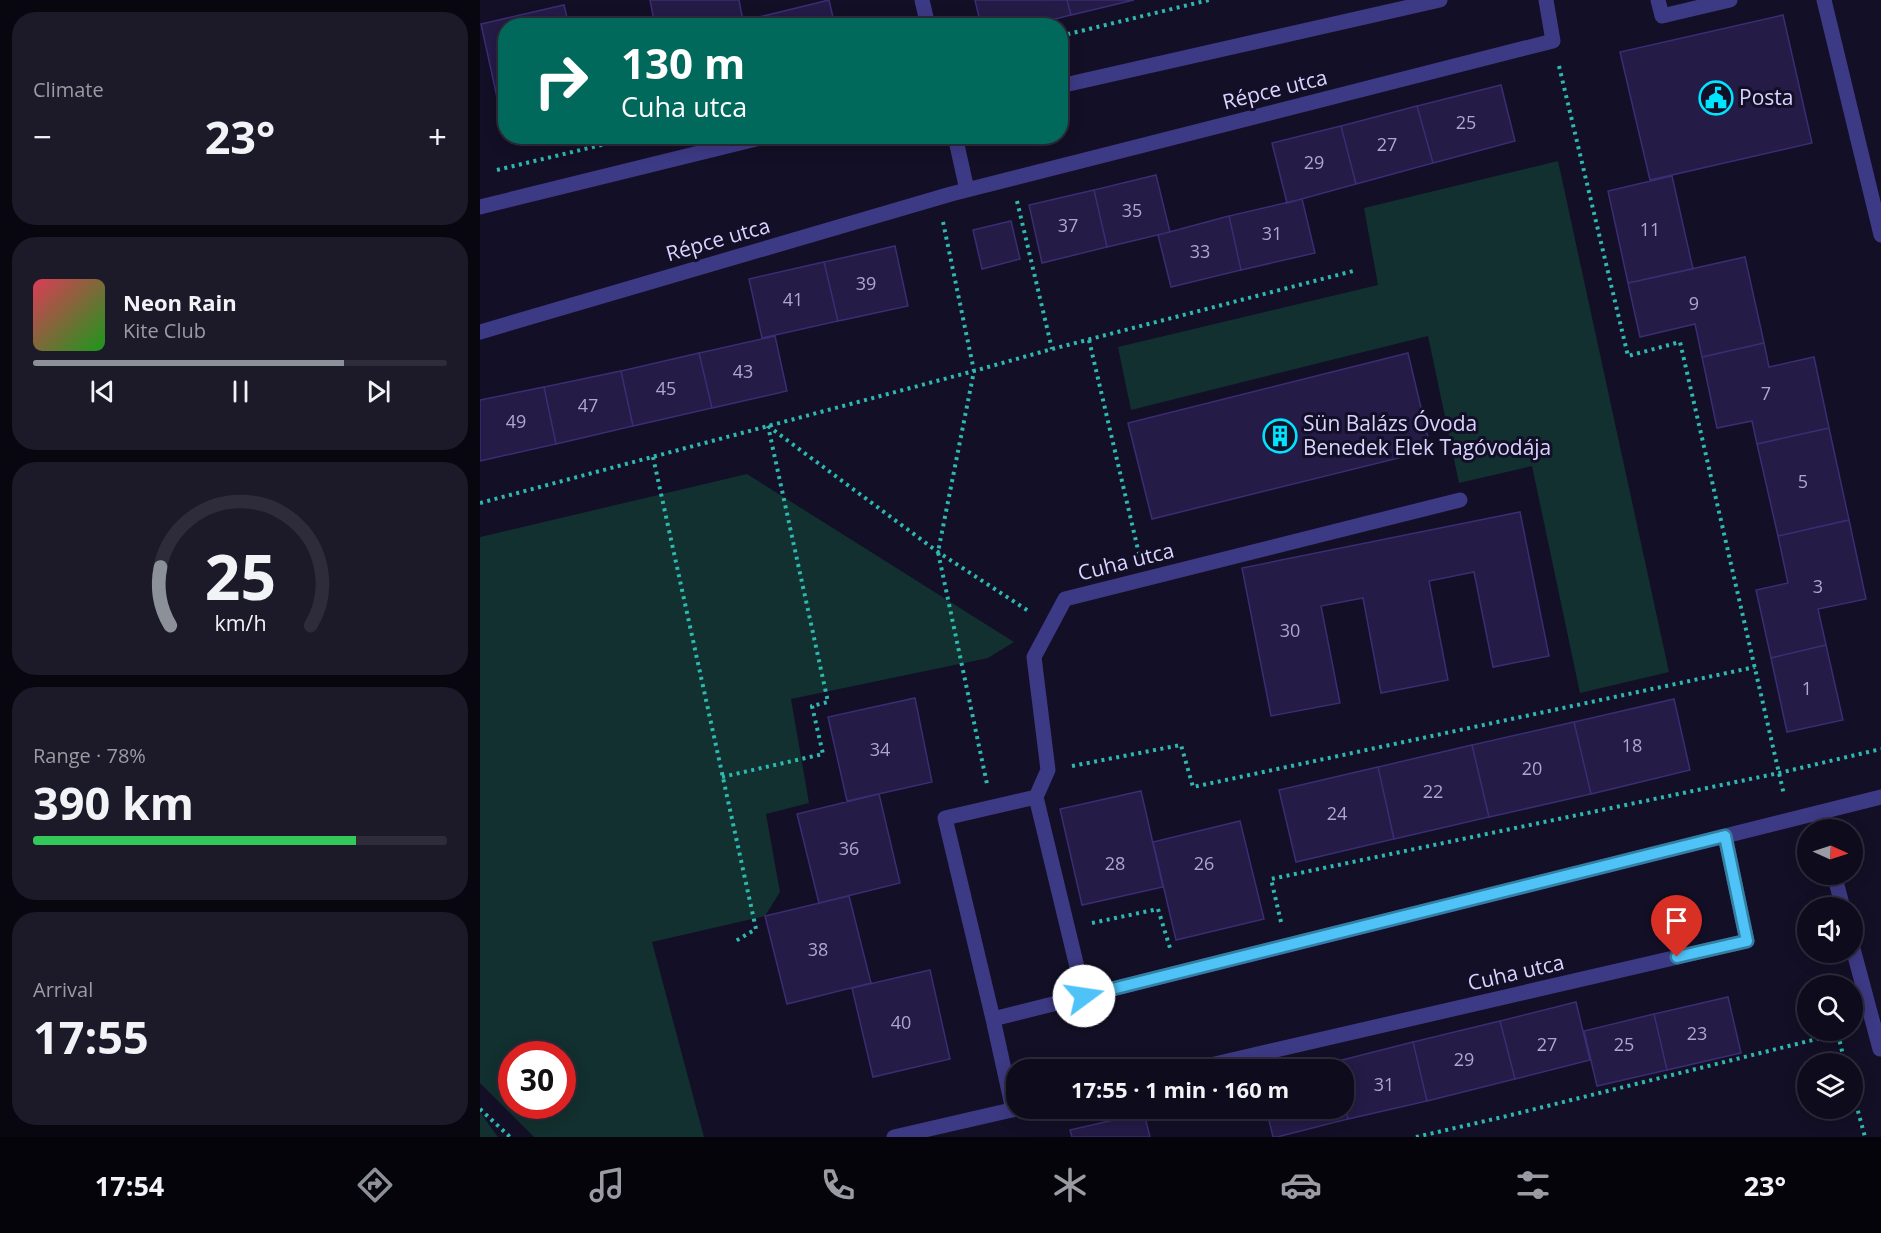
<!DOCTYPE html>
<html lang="en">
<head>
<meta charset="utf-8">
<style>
	body { margin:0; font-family:"Open Sans",sans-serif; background:#1c1929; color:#f1f3f6; height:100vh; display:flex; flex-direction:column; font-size:22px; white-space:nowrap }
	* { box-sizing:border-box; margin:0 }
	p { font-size:20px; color:#9b9ba3 }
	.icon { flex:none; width:33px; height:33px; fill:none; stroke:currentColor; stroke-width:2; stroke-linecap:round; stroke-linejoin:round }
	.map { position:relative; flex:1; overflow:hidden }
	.side { display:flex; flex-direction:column; gap:12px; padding:12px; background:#08060f; width:480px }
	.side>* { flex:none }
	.banner { position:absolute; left:18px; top:18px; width:570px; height:126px; border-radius:24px; box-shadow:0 3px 15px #0003,0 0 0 2px #2e2b3b; background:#00695c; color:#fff; overflow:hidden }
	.needle { width:39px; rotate:93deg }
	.tools { position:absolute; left:1317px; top:819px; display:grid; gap:12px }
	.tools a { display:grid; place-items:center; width:66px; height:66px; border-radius:50%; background:#0e0b1c; box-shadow:0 3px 15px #0003,0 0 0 2px #2e2b3b; font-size:30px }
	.speed { position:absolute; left:18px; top:1041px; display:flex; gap:12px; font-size:30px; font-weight:700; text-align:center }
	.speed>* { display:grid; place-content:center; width:78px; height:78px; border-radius:50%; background:#0e0b1c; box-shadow:0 3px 15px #0003,0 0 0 2px #2e2b3b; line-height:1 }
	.speed .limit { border:9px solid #d22; background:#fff; color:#111 }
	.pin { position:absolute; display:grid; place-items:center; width:51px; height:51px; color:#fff; margin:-62px -26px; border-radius:50% 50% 50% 0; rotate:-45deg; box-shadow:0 0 6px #0007 }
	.pin .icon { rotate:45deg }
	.me { position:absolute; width:66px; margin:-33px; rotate:76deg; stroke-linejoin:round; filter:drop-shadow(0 0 4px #0008) }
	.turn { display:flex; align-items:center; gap:21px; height:126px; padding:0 24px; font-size:27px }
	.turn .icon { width:78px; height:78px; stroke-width:2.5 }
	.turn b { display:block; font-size:42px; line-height:51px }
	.big { font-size:45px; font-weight:700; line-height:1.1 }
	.side .widget { flex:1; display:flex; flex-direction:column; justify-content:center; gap:9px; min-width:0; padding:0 21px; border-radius:24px; background:#1c1929 }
	.side .dial { align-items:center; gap:0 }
	.dial svg { height:156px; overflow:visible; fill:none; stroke:#2e2b3b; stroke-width:7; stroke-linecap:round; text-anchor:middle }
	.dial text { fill:#f1f3f6; stroke:none }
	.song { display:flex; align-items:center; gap:18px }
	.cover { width:72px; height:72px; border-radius:9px; background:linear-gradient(135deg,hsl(350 70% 55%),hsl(120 70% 35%)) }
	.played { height:6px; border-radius:3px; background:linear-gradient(90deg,#8c9099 75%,#2e2b3b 75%) }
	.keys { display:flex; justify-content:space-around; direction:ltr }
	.heat { display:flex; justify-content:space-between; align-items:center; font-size:33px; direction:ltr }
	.charge { height:9px; border-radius:4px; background:linear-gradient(90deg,#34c759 78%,#2e2b3b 0) }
	.trip { position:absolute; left:526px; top:1059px; width:348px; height:60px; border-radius:24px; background:#0e0b1c; box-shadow:0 3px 15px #0003,0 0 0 2px #2e2b3b; font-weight:700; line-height:60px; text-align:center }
	.tab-bar { display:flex; height:96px; justify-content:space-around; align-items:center; background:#06040b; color:#9b9ba3 }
	.tab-bar .icon { width:42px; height:42px }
	.tab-bar .active { color:#8c9099 }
	.tab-bar b { font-size:27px; color:#f1f3f6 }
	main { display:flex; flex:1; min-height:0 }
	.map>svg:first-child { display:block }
</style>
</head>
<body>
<main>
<section class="side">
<div class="widget"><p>Climate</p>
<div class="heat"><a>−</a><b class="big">23°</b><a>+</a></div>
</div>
<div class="widget">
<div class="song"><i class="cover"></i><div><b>Neon Rain</b><p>Kite Club</p></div></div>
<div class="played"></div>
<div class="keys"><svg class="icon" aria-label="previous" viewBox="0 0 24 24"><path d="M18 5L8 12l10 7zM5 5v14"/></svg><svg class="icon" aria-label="pause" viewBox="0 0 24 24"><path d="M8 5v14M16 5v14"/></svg><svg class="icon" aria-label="next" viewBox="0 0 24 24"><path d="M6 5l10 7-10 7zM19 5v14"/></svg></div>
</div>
<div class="widget dial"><svg viewBox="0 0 100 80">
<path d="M14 69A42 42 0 1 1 86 69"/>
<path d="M14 69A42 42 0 0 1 9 39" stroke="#8c9099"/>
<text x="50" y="56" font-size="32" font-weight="700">25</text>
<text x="50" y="72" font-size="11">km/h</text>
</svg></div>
<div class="widget"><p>Range · 78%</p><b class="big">390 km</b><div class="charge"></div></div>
<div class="widget"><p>Arrival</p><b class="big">17:55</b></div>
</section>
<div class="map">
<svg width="1401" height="1137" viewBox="0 0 1401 1137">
	<rect width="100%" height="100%" fill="#130f26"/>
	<path fill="#12302f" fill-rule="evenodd" d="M1078 161 1189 672 1100 693 1052 466 979 483 948 336 651 410 638 347 898 285 884 208Z
		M267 474 534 642 508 658 311 699 329 803 286 814 300 892 285 916 172 942 224 1137H54L0 1083V537ZM32 1054H82V1106H32Z
		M0 1112 18 1137H0Z"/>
	<path fill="#241b47" stroke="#3b2d73" stroke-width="1.5" d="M170 0H259L264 26H175Z
		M349 0 355 26H264L263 21Z
		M495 0H587L591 15 548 26H501Z
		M587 0H654L591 15Z
		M84 5 89 26H26V110L20 111 1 24Z
		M1303 15 1332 143 1170 180 1140 52Z
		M1021 85 1035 141 953 163 937 106Z
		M937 106 953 163 876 184 861 126Z
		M861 126 876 184 807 203 792 143Z
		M676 175 690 232 627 247 614 190Z
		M1192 176 1213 269 1148 283 1128 191Z
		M614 190 627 247 562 263 549 205Z
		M822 199 835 253 761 270 749 216Z
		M749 216 761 270 691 287 678 235Z
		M531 221 540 259 502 269 493 230Z
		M415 246 428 306 358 321 344 262Z
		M1265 257 1284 343 1222 357 1215 324 1160 337 1148 283Z
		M344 262 358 321 282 338 269 279Z
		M295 336 307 391 232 408 219 353Z
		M1284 343 1289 367 1334 357 1349 428 1277 444 1272 421 1237 428 1222 357Z
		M219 353 232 408 153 426 141 371Z
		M928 353 951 450 672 519 648 423Z
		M141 371 153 426 76 444 64 387Z
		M64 387 76 444 0 461V400Z
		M1349 428 1369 520 1298 536 1277 444Z
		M1040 512 1069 656 1013 667 994 572 949 581 968 680 901 693 883 598 841 606 860 703 791 716 762 568Z
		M1369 520 1386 599 1338 609 1346 645 1291 658 1276 590 1308 583 1298 536Z
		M1346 645 1363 720 1307 732 1291 658Z
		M435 698 452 782 367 801 348 717Z
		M1194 699 1210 770 1111 794 1094 722Z
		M1094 722 1111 794 1009 817 992 745Z
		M992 745 1009 817 914 839 898 767Z
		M898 767 914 839 816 862 799 790Z
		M661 791 683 887 602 905 580 809Z
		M399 794 420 883 339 903 317 814Z
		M760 821 784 919 696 940 673 842Z
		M369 896 391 983 307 1004 285 916Z
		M450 970 470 1059 393 1077 372 988Z
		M1248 997 1261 1053 1187 1070 1174 1014Z
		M1096 1002 1110 1060 1035 1079 1020 1021Z
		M1174 1014 1187 1070 1117 1086 1104 1031Z
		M1020 1021 1035 1079 947 1101 933 1042Z
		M933 1042 947 1101 868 1119 864 1104V1070H855L854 1062Z
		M854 1062 855 1070H826Z
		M864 1104 868 1119 797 1137H793L786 1108H864Z
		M664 1113 670 1137H592L590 1130Z"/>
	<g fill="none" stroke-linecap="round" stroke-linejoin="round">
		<path stroke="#2fb8b0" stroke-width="4" stroke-dasharray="3 4.5" stroke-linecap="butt" d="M580 36 729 0
			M1079 66 1148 356 1200 342 1304 795
			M17 170 159 136
			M537 201 572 349
			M463 222 494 371 458 552 507 784
			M609 340 659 554
			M288 426 458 552 550 612
			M173 457 276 929 254 942
			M0 503 494 371 572 349 873 271
			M592 766 701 745 713 787 1275 667
			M242 777 343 754 332 706 348 702 288 426
			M801 922 791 879 1299 773 1401 749
			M612 923 678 909 690 948
			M1358 1034 1365 1064
			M1372 1089 1385 1137
			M0 1109 30 1137
			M936 1137 1027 1116 1369 1031"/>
		<path stroke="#3d3a85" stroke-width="15" d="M1178 0 1182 16 1250 0
			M1344 0 1401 235
			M1338 813 1342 830
			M1354 874 1363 908
			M1372 945 1400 1049"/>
		<path stroke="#3d3a85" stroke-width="15" d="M442 0 448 26
			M580 86 960 0
			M475 136 487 190
			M0 207 288 136
			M0 332 471 194 1073 41 1066 0
			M604 996 556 797 568 770 554 657 585 599 980 500
			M513 1019 465 818 556 797
			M709 1070 1267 941 1245 836
			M533 1110 513 1019 1401 797
			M414 1137 540 1108"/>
	</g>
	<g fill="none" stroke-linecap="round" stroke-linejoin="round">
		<g stroke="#337fa1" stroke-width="15">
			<path id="route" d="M604 996 1245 836 1267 941 1197 957"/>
		</g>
		<use href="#route" stroke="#4fc3f7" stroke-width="10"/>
	</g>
	<defs>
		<g id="civic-ring" transform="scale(1.725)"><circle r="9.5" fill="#130f26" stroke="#00e5ff" stroke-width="1.5"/><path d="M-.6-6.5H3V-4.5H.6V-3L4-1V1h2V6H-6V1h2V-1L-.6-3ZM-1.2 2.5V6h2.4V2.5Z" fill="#00e5ff"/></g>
		<g id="building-ring" transform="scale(1.725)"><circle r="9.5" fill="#130f26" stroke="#00e5ff" stroke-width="1.5"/><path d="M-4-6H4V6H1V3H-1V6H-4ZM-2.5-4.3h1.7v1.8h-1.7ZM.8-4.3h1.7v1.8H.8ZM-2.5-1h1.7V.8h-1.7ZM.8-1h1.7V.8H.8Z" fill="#00e5ff"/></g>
	</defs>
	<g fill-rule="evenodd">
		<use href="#civic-ring" x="1236" y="98"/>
		<use href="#building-ring" x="800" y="436"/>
	</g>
	<g text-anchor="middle" stroke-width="6" stroke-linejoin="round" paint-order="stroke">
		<g font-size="18" fill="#aca6d1">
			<text x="986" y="129">25</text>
			<text x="907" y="151">27</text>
			<text x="834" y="169">29</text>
			<text x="652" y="217">35</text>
			<text x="588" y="232">37</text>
			<text x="1170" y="236">11</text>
			<text x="792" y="240">31</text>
			<text x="720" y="258">33</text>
			<text x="386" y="290">39</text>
			<text x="313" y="306">41</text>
			<text x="1214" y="310">9</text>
			<text x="263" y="378">43</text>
			<text x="186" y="395">45</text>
			<text x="1286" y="400">7</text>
			<text x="108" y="412">47</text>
			<text x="36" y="428">49</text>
			<text x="1323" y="488">5</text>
			<text x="1338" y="593">3</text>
			<text x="810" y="637">30</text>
			<text x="1327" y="695">1</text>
			<text x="1152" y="752">18</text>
			<text x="400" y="756">34</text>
			<text x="1052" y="775">20</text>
			<text x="953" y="798">22</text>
			<text x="857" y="820">24</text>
			<text x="369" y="855">36</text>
			<text x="635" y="870">28</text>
			<text x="724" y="870">26</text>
			<text x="338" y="956">38</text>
			<text x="421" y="1029">40</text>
			<text x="1217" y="1040">23</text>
			<text x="1067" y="1051">27</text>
			<text x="1144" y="1051">25</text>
			<text x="984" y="1066">29</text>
			<text x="904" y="1091">31</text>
		</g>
		<g font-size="21" fill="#d9d4ff" stroke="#130f26">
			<text transform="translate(795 90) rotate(-14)" y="7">Répce utca</text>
			<text transform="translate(238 240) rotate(-16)" y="7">Répce utca</text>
			<text transform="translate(646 562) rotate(-14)" y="7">Cuha utca</text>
			<text transform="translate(1036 973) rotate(-13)" y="7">Cuha utca</text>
		</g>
		<g font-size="21" fill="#d9d4ff" stroke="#130f26" text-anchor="start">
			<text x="1259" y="105">Posta</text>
			<text x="823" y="431">Sün Balázs Óvoda<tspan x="823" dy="24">Benedek Elek Tagóvodája</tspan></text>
		</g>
	</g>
</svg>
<div class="tools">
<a><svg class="needle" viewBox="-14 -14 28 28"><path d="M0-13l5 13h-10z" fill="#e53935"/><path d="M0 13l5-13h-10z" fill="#9b9ba3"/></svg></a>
<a><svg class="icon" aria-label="sound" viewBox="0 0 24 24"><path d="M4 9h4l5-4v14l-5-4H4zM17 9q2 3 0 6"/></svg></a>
<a><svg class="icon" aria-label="search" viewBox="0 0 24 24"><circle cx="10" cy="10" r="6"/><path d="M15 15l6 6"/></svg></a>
<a><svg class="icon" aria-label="layers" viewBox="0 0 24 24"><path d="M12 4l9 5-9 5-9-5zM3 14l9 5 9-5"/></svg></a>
</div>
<div class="speed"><div class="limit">30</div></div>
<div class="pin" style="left:1197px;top:957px;background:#d93025"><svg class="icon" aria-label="arrive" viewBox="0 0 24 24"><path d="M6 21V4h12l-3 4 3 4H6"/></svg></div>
<svg class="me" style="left:604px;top:996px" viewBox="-20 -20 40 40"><circle r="19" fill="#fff"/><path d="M0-13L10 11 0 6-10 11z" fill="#4fc3f7"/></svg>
<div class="trip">17:55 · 1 min · 160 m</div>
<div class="banner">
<div class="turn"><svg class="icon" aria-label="right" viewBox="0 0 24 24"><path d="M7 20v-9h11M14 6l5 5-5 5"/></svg><div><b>130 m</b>Cuha utca</div></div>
</div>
</div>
</main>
<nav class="tab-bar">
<b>17:54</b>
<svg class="icon active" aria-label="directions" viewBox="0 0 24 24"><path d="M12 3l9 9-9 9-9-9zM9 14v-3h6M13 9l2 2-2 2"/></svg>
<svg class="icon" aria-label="music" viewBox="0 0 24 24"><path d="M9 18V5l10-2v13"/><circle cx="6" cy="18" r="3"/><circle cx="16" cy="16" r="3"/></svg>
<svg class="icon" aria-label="phone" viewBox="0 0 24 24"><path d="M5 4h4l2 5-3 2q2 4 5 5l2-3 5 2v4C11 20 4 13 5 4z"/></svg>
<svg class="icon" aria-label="climate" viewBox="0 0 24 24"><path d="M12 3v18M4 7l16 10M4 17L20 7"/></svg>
<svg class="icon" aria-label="car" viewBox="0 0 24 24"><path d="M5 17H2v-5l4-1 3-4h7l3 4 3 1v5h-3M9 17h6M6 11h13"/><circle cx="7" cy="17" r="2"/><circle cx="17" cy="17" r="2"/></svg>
<svg class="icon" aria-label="filters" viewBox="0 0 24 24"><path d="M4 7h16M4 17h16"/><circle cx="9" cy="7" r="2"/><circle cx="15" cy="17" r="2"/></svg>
<b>23°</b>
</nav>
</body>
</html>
